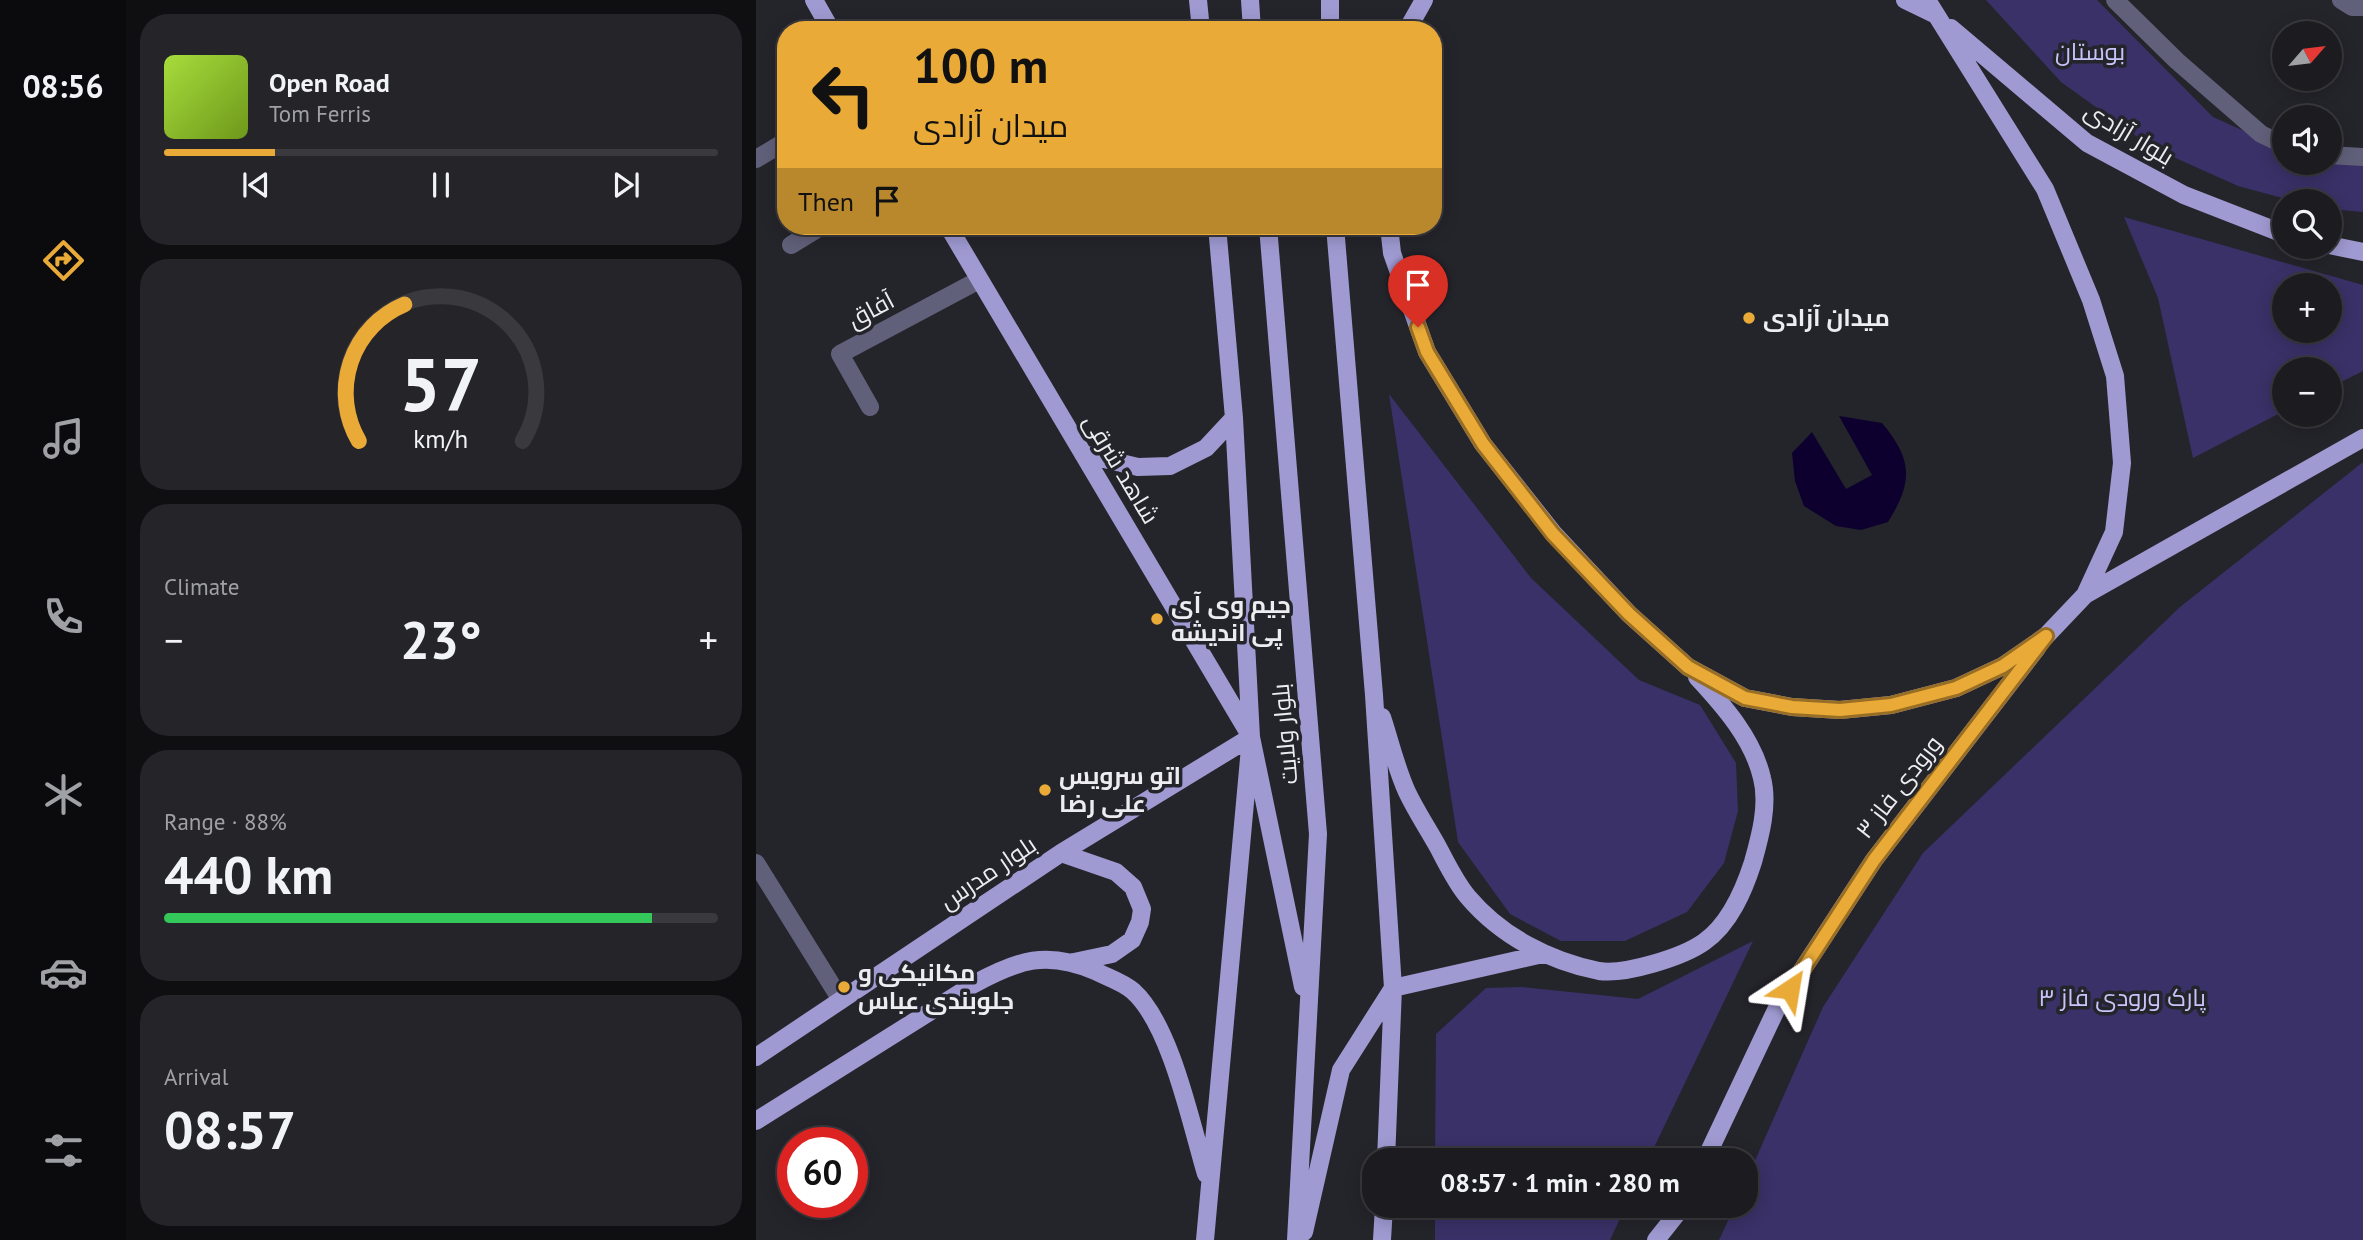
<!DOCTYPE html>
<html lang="en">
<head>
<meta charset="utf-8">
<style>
	body { margin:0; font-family:"PT Sans",Cairo,sans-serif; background:#242429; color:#f1f3f6; height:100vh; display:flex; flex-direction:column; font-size:26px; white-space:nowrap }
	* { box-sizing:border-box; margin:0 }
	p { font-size:23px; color:#a0a1a5 }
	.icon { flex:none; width:38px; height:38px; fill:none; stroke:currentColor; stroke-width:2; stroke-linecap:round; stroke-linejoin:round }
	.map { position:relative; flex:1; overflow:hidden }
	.panel { display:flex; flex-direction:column; gap:14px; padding:14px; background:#0f0f12; width:630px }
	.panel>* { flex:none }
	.banner { position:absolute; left:21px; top:21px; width:665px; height:214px; border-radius:28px; box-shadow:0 4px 18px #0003,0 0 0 2px #39393e; background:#e9aa38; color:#111; overflow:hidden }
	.needle { width:46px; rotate:62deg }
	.fabs { position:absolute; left:1516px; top:21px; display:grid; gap:14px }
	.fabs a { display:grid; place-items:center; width:70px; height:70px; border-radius:50%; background:#1b1b20; box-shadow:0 4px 18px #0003,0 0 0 2px #39393e; font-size:35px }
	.speed { position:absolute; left:21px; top:1127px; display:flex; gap:14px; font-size:35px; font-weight:700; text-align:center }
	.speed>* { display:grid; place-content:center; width:91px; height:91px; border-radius:50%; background:#1b1b20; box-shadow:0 4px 18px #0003,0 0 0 2px #39393e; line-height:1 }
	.speed .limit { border:10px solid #d22; background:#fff; color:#111 }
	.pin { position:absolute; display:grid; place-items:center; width:60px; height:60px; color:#fff; margin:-72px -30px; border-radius:50% 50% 50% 0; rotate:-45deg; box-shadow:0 0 7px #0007 }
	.pin .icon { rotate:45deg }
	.me { position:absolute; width:77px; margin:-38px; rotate:33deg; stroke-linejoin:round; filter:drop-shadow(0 0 5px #0008) }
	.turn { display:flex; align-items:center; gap:24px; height:147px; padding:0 21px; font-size:32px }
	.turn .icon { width:91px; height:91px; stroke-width:2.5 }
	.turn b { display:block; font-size:49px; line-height:60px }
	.then { display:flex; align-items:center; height:66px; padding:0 21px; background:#0003; gap:14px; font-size:26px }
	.big { font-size:52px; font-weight:700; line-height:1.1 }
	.panel .card { flex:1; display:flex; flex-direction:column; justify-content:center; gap:10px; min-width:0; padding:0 24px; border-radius:28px; background:#242429 }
	.panel .dial { align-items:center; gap:0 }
	.dial svg { height:182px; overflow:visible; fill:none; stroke:#39393e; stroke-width:7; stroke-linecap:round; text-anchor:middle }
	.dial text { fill:#f1f3f6; stroke:none }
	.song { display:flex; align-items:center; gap:21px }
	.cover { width:84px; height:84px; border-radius:10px; background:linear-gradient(135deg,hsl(80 70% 55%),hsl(80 70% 35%)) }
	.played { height:7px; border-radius:4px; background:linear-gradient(90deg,#e9aa38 20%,#39393e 20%) }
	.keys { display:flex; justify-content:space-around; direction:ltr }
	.heat { display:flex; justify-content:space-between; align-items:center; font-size:38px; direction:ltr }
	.charge { height:10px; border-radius:5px; background:linear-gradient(90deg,#34c759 88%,#39393e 0) }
	.trip { position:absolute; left:606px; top:1148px; width:396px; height:70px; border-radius:28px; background:#1b1b20; box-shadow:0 4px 18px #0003,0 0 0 2px #39393e; font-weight:700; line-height:70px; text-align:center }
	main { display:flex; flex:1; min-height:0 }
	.tab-bar { display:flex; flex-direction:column; width:126px; justify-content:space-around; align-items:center; background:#0b0b0d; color:#a0a1a5 }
	.tab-bar .icon { width:49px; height:49px }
	.tab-bar .selected { color:#e9aa38 }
	.tab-bar b { font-size:32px; color:#f1f3f6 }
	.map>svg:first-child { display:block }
</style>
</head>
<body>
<main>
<nav class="tab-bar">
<b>08:56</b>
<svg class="icon selected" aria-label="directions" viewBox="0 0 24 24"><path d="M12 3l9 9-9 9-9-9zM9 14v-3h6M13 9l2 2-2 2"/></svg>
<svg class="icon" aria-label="music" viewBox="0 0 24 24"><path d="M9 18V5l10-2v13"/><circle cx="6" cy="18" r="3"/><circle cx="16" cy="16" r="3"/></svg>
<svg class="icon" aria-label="phone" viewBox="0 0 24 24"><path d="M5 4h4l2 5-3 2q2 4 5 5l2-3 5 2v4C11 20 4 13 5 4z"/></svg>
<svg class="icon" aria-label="climate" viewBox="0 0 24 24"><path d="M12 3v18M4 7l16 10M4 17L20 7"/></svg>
<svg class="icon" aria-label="car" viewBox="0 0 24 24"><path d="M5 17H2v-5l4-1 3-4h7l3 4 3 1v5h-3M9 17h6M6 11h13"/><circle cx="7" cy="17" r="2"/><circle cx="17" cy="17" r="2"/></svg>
<svg class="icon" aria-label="filters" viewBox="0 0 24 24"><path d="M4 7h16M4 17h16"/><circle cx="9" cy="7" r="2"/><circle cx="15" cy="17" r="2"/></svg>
</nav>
<section class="panel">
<div class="card">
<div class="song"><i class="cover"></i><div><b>Open Road</b><p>Tom Ferris</p></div></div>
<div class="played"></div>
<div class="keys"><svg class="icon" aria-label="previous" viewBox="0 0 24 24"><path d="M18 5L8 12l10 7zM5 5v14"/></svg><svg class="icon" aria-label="pause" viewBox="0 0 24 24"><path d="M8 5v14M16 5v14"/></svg><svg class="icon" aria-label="next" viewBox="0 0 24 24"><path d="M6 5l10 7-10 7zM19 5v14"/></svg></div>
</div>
<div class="card dial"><svg viewBox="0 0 100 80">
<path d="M14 69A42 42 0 1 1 86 69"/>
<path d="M14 69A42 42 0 0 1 34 9" stroke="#e9aa38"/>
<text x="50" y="56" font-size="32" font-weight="700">57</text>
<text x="50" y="72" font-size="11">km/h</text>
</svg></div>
<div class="card"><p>Climate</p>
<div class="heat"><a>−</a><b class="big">23°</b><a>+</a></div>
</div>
<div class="card"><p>Range · 88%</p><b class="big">440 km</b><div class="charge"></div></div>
<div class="card"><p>Arrival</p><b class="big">08:57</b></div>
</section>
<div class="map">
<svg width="1607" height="1240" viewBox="0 0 1607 1240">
	<rect width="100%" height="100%" fill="#24242b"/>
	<path fill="#3a3168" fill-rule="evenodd" d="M1230 0H1341L1457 117 1497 135 1528 144V163H1573L1607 157V212L1573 209V201H1538L1482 186 1415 156 1383 138 1305 82Z
		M1368 217 1607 285V371L1573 388V369H1528V411L1437 458 1402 298ZM1573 285V331H1528V285Z
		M633 394 775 578 883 680 944 705 980 763 982 811 968 863 931 912 869 941H805L754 914 702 842Z
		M1607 462V1240H963L979 1206H989V1183L1067 1007 1167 853 1424 607Z
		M997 941 892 1160H679L680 1034 730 988 766 987 882 999Z
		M679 1206H870L854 1240H679Z"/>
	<path fill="#0d002f" d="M1083 416 1126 423C1157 460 1157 482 1132 522L1105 530 1080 526 1048 506 1039 481 1036 453 1056 432 1090 489 1116 475Z"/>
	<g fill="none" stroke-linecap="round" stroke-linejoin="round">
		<path stroke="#61607a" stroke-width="18" d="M1359 0 1421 61 1505 134 1528 145
			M1585 0 1596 7H1607
			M1573 155 1607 157
			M0 159 30 141
			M35 245 66 226
			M114 407 84 354 223 280
			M0 863 85 1000"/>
		<path stroke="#9f9ad1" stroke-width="18" d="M58 0 75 30
			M442 0 445 30
			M494 0 496 30
			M1149 0 1180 15
			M1195 28 1331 143 1428 195 1528 234
			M574 30V0
			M651 30 668 0
			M192 226 495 737 547 987
			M512 226 562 834 540 1240
			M579 226 618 695 637 988 630 1160
			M633 226 636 253 671 352 727 444 798 534 873 614 932 667 989 698 1036 707 1084 710 1135 705 1200 688 1247 666 1290 636 1329 595 1358 532 1366 463 1359 376 1335 300 1289 189 1171 0
			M1573 245 1607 252
			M327 454 382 467 414 466 450 448 478 418
			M1329 595 1607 438
			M626 717C634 741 640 768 651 792 660 811 672 829 682 847 691 864 700 883 712 897 745 936 793 961 843 971 869 975 927 957 948 942 974 924 988 890 997 862 1004 837 1013 805 1006 778 997 739 968 706 941 677
			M305 853 360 872 377 887 386 909 384 922 376 940 356 954 318 962
			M0 1057 305 853 495 737
			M0 1121 218 984C262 960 291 950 339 971 351 977 367 982 377 991 415 1025 435 1124 450 1174
			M949 1160 1020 1010 1118 860 1281 648
			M548 1232 585 1070 637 988 787 954
			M449 1240 495 737 478 418 461 226
			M626 1240 628 1206
			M900 1240 927 1206"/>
	</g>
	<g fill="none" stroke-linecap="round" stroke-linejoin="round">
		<g stroke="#976e24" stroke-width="18">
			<path id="route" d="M662 327 671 352 727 444 797 534 873 614 932 667 989 698 1036 707 1084 710 1135 705 1200 688 1247 666 1290 636 1118 860 1034 989"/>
		</g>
		<use href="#route" stroke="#e9aa38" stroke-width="12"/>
	</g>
	<g fill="#e9aa38" stroke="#24242b" stroke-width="2.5">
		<circle cx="993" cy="318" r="7"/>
		<circle cx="401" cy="619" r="7"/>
		<circle cx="289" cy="790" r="7"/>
		<circle cx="88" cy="987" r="7"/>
	</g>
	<g text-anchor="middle" stroke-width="7" stroke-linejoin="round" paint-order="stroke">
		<g font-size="24" fill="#c7c4f9" stroke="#24242b">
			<text x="1334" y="60">بوستان</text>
			<text x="1366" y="1006">پارک ورودی فاز ۳</text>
		</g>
		<g font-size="24" fill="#edecf1" stroke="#24242b">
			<text transform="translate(1373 134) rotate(31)" y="8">بلوار آزادی</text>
			<text transform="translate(115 310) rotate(-28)" y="8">آفاق</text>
			<text transform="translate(365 469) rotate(59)" y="8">شاهد شرقی</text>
			<text transform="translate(529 734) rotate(-95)" y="8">بلوار ولایت</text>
			<text transform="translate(1143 787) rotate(-52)" y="8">ورودی فاز ۳</text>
			<text transform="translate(232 873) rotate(-34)" y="8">بلوار مدرس</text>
		</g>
		<g font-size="24" font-weight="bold" fill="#edecf1" stroke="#24242b" text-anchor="start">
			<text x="1007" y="326">میدان آزادی</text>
			<text x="415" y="613">جیم وی آی<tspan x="415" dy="28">پی اندیشه</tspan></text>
			<text x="303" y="784">اتو سرویس<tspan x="303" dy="28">علی رضا</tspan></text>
			<text x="102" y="981">مکانیکی و<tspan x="102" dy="28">جلوبندی عباس</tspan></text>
		</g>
	</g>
</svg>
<div class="fabs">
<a><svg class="needle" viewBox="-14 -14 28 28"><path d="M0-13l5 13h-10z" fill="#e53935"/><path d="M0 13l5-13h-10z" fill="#a0a1a5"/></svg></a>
<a><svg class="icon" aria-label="sound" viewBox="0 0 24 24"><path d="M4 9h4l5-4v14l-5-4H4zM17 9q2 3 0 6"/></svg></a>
<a><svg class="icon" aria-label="search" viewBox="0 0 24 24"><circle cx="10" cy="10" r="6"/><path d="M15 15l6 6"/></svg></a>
<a>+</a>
<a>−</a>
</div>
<div class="speed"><div class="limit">60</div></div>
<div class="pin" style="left:662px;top:327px;background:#d93025"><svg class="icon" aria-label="arrive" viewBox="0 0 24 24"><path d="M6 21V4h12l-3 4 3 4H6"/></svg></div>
<svg class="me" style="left:1034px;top:989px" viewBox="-20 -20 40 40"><path d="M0-17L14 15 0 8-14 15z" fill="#e9aa38" stroke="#fff" stroke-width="4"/></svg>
<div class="trip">08:57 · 1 min · 280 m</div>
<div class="banner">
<div class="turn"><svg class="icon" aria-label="left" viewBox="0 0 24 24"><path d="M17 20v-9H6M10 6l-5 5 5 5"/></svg><div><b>100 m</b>میدان آزادی</div></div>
<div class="then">Then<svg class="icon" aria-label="arrive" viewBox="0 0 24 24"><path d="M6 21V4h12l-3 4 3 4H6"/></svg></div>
</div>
</div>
</main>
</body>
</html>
